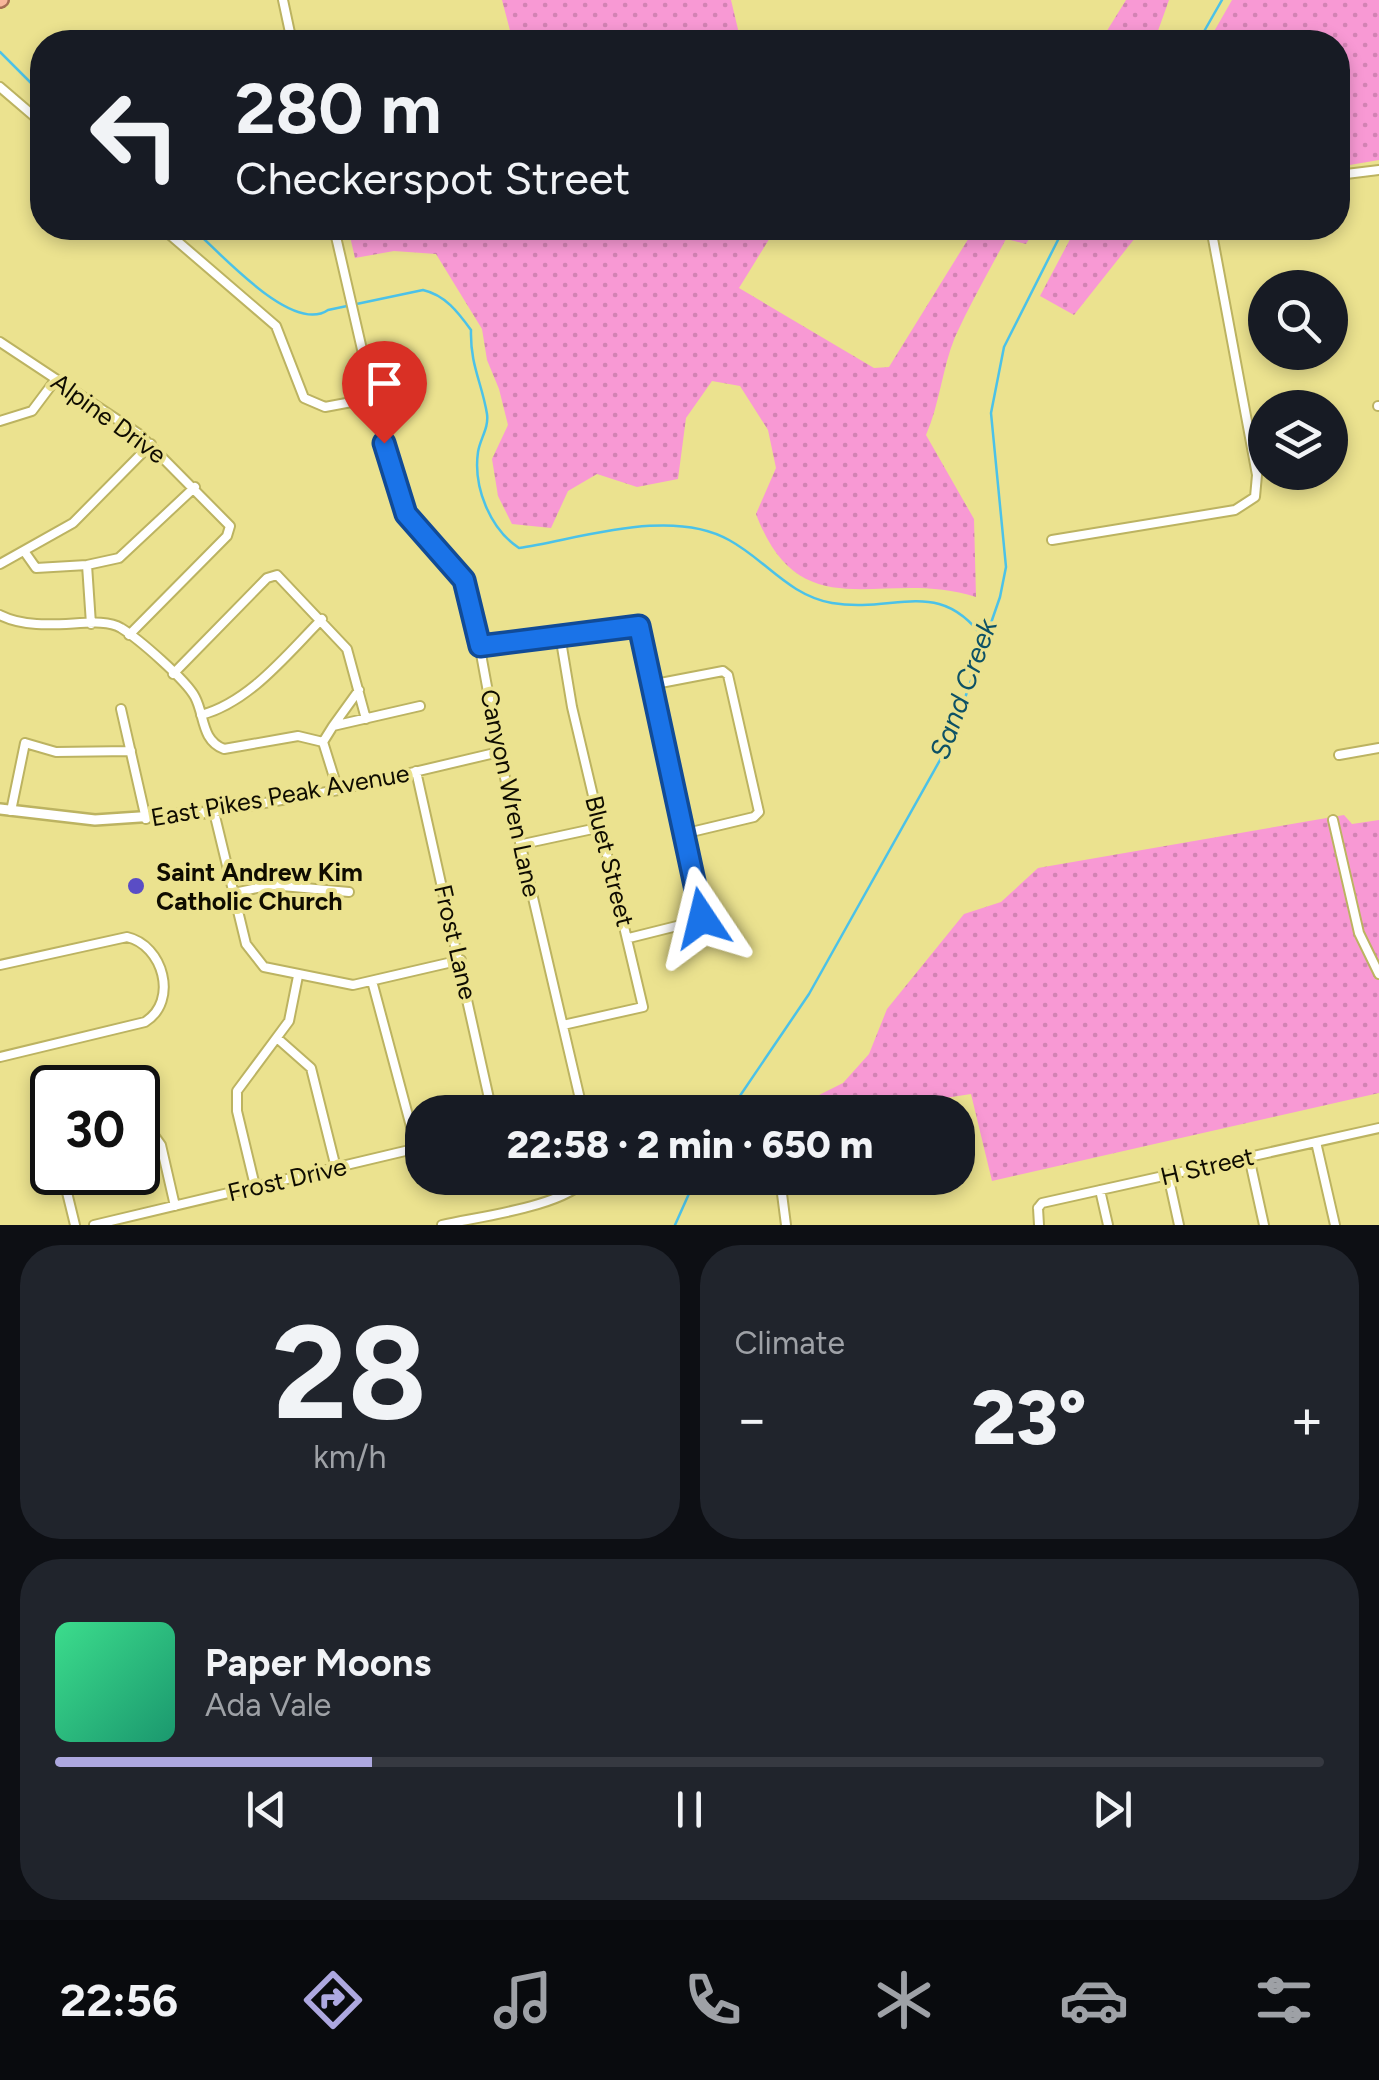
<!DOCTYPE html>
<html lang="en">
<head>
<meta charset="utf-8">
<style>
	body { margin:0; font-family:Figtree,sans-serif; background:#20242c; color:#f1f3f6; height:100vh; display:flex; flex-direction:column; font-size:38px; white-space:nowrap }
	* { box-sizing:border-box; margin:0 }
	p { font-size:32px; color:#9ea1a6 }
	.icon { flex:none; width:55px; height:55px; fill:none; stroke:currentColor; stroke-width:2; stroke-linecap:round; stroke-linejoin:round }
	.map { position:relative; height:1225px; overflow:hidden }
	.side { display:flex; flex-direction:column; gap:20px; padding:20px; background:#0d0f14; flex:1 }
	.side>* { flex:none }
	.guide { position:absolute; left:30px; top:30px; width:1320px; height:210px; border-radius:40px; box-shadow:0 5px 15px #0003; background:#171b24; color:#f1f3f6; overflow:hidden }
	.tools { position:absolute; left:1248px; top:270px; display:grid; gap:20px }
	.tools a { display:grid; place-items:center; width:100px; height:100px; border-radius:50%; background:#171b24; box-shadow:0 5px 15px #0003; font-size:50px }
	.speed { position:absolute; left:30px; top:1065px; display:flex; gap:20px; font-size:50px; font-weight:700; text-align:center }
	.speed>* { display:grid; place-content:center; width:130px; height:130px; border-radius:50%; background:#171b24; box-shadow:0 5px 15px #0003; line-height:1 }
	.speed .limit { border:5px solid #111; border-radius:15px; background:#fff; color:#111 }
	.pin { position:absolute; display:grid; place-items:center; width:85px; height:85px; color:#fff; margin:-102px -42px; border-radius:50% 50% 50% 0; rotate:-45deg; box-shadow:0 0 10px #0007 }
	.pin .icon { rotate:45deg }
	.me { position:absolute; width:110px; margin:-55px; rotate:350deg; stroke-linejoin:round; filter:drop-shadow(0 0 8px #0008) }
	.turn { display:flex; align-items:center; gap:35px; height:210px; padding:0 40px; font-size:45px }
	.turn .icon { width:130px; height:130px; stroke-width:2.5 }
	.turn b { display:block; font-size:70px; line-height:85px }
	.big { font-size:75px; font-weight:800; line-height:1.1 }
	.side .card { flex:1; display:flex; flex-direction:column; justify-content:center; gap:15px; min-width:0; padding:0 35px; border-radius:40px; background:#20242c }
	.side .dial { align-items:center; gap:0 }
	.dial b { font-size:130px; line-height:1 }
	.song { display:flex; align-items:center; gap:30px }
	.cover { width:120px; height:120px; border-radius:15px; background:linear-gradient(135deg,hsl(150 70% 55%),hsl(160 70% 35%)) }
	.played { height:10px; border-radius:5px; background:linear-gradient(90deg,#ada8e0 25%,#363941 25%) }
	.keys { display:flex; justify-content:space-around; direction:ltr }
	.heat { display:flex; justify-content:space-between; align-items:center; font-size:55px; direction:ltr }
	.side .tiles { flex:1; display:grid; gap:20px; grid-template-columns:1fr 1fr }
	.card:last-child { grid-column:span 2 }
	.trip { position:absolute; left:405px; top:1095px; width:570px; height:100px; border-radius:40px; background:#171b24; box-shadow:0 5px 15px #0003; font-weight:800; line-height:100px; text-align:center }
	.menu { display:flex; height:160px; justify-content:space-around; align-items:center; background:#090b0e; color:#9ea1a6 }
	.menu .icon { width:70px; height:70px }
	.menu .on { color:#ada8e0 }
	.menu b { font-size:45px; color:#f1f3f6 }
	.map>svg:first-child { display:block }
</style>
</head>
<body>
<div class="map">
<svg width="1379" height="1225" viewBox="0 0 1379 1225">
	<defs>
		<pattern id="grass-dots" width="8" height="8" patternUnits="userSpaceOnUse" patternTransform="scale(2.5)"><rect width="8" height="8" fill="#f899d4"/><path d="M2 2h.1M6 6h.1" fill="none" stroke="#d383b4" stroke-width="1.8" stroke-linecap="round"/></pattern>
	</defs>
	<rect width="100%" height="100%" fill="#ebe28f"/>
	<path fill="url(#grass-dots)" d="M502 0H731L741 42H513Z
		M1126 0H1169L1154 42H1100Z
		M1232 0H1379V160L1338 167V42H1208Z
		M348 228H776L739 288 874 368 889 367 975 228H1036L1026 244 1006 239C989 271 970 304 955 337 942 369 940 403 926 435L974 519 976 597C882 567 801 633 756 514L776 468 768 430 740 386 712 381 686 418 678 479 637 487 597 474 568 491 551 528 512 524 498 496 492 459 508 425 499 389 487 360 482 329 436 254 394 251 355 258Z
		M1076 228H1143L1074 315 1040 296Z
		M1344 815 1352 824 1379 820V1093L992 1181 971 1094 856 1112H796L795 1107 843 1083 869 1054 887 1009 964 914 1001 902 1038 868Z"/>
	<g fill="none" stroke-linecap="round" stroke-linejoin="round">
		<path stroke="#4cc2e8" stroke-width="2.5" d="M1198 42 1222 0
			M0 52 42 94
			M192 228C220 252 292 335 328 310L423 290C445 295 458 312 471 330 470 365 482 383 487 414 489 428 480 439 478 452 473 487 490 529 519 548 579 539 671 507 729 540 766 560 788 595 832 603 896 614 939 575 985 640
			M729 1112 809 994 949 744 1000 597 1006 567 991 413 1004 347 1064 228
			M675 1225 696 1178"/>
		<g stroke="#bcb361" stroke-width="12">
			<path id="minor" d="M283 0 292 42
				M0 87 42 123
				M1338 175 1379 170
				M162 228 276 326 304 398 325 407 373 398
				M334 228 390 471 407 514 464 580 470 594 499 752 583 1112
				M0 342 139 434 230 526 227 536 129 635
				M1378 406H1379
				M0 421 32 411 56 379
				M1052 540 1235 510 1255 497 1257 475 1211 228
				M24 551 36 568 87 565 119 558 195 487
				M0 564 73 523 151 444
				M87 565 91 624
				M0 615C42 636 98 613 121 628 139 639 186 680 195 697 205 716 201 740 224 749L298 736 323 742 333 726 420 706
				M560 635 572 707 643 1007 563 1025
				M480 647 639 626 703 914 693 922 629 938
				M173 674 267 578 277 575 347 649 366 719
				M650 685 723 671 728 675 759 812 754 817 687 833
				M121 709 146 819
				M201 715C250 702 288 653 322 619
				M333 726 359 690
				M323 742 338 790
				M1339 755 1379 748
				M416 771 492 1112
				M11 811 25 743 56 752 131 751
				M1333 820 1359 933 1379 974
				M523 844 602 827
				M234 893 271 885 349 892
				M461 960 353 985 264 967 246 944 214 812 338 790 499 752
				M0 965 127 937C163 945 179 1001 145 1022L0 1057
				M372 981 417 1149
				M277 1038 311 1068 336 1168
				M143 1120 161 1145 175 1206
				M42 1141 52 1150
				M1316 1142 1335 1225
				M1249 1157 1264 1225
				M62 1172 75 1225
				M1168 1175 1179 1225
				M255 1186 237 1111V1091L289 1021 298 976
				M1100 1190 1108 1225
				M1038 1208 1042 1203 1379 1128
				M1038 1208 1039 1225
				M94 1225 422 1147
				M442 1225C481 1216 563 1207 588 1178
				M786 1225 781 1186 796 1178"/>
		</g>
		<g stroke="#bcb361" stroke-width="14">
			<path id="tertiary" d="M0 809 95 820 214 812"/>
		</g>
		<g stroke="#a66e54" stroke-width="16">
			<path id="trunk" d="M0 1 2 0"/>
		</g>
		<use href="#minor" stroke="#fff" stroke-width="8"/>
		<use href="#tertiary" stroke="#fff" stroke-width="9"/>
		<use href="#trunk" stroke="#f8b69b" stroke-width="11"/>
	</g>
	<g fill="none" stroke-linecap="round" stroke-linejoin="round">
		<g stroke="#114b97" stroke-width="25">
			<path id="route" d="M384 443 406 514 464 580 480 646 639 626 702 918"/>
		</g>
		<use href="#route" stroke="#1a73e8" stroke-width="18"/>
	</g>
	<circle fill="#5a4dc5" stroke="#ebe28f" stroke-width="4" cx="136" cy="886" r="10"/>
	<g text-anchor="middle" stroke-width="8" stroke-linejoin="round" paint-order="stroke">
		<g font-size="25" fill="#0f0c00" stroke="#ebe28f">
			<text transform="translate(109 418) rotate(36)" y="9">Alpine Drive</text>
			<text transform="translate(511 793) rotate(78)" y="9">Canyon Wren Lane</text>
			<text transform="translate(280 795) rotate(-10)" y="9">East Pikes Peak Avenue</text>
			<text transform="translate(610 861) rotate(76)" y="9">Bluet Street</text>
			<text transform="translate(456 942) rotate(77)" y="9">Frost Lane</text>
			<text transform="translate(1207 1166) rotate(-13)" y="9">H Street</text>
			<text transform="translate(287 1179) rotate(-13)" y="9">Frost Drive</text>
		</g>
		<g font-size="25" font-weight="bold" fill="#0f0c00" stroke="#ebe28f" text-anchor="start">
			<text x="156" y="881">Saint Andrew Kim<tspan x="156" dy="29">Catholic Church</tspan></text>
		</g>
		<g font-size="28" font-style="italic" fill="#0d5165" stroke="#ebe28f">
			<text transform="translate(963 689) rotate(-70)" y="10">Sand Creek</text>
		</g>
	</g>
</svg>
<div class="tools">
<a><svg class="icon" aria-label="search" viewBox="0 0 24 24"><circle cx="10" cy="10" r="6"/><path d="M15 15l6 6"/></svg></a>
<a><svg class="icon" aria-label="layers" viewBox="0 0 24 24"><path d="M12 4l9 5-9 5-9-5zM3 14l9 5 9-5"/></svg></a>
</div>
<div class="speed"><div class="limit">30</div></div>
<div class="pin" style="left:384px;top:443px;background:#d93025"><svg class="icon" aria-label="arrive" viewBox="0 0 24 24"><path d="M6 21V4h12l-3 4 3 4H6"/></svg></div>
<svg class="me" style="left:702px;top:918px" viewBox="-20 -20 40 40"><path d="M0-17L14 15 0 8-14 15z" fill="#1a73e8" stroke="#fff" stroke-width="4"/></svg>
<div class="trip">22:58 · 2 min · 650 m</div>
<div class="guide">
<div class="turn"><svg class="icon" aria-label="left" viewBox="0 0 24 24"><path d="M17 20v-9H6M10 6l-5 5 5 5"/></svg><div><b>280 m</b>Checkerspot Street</div></div>
</div>
</div>
<section class="side">
<div class="tiles">
<div class="card dial"><b>28</b><p>km/h</p></div>
<div class="card"><p>Climate</p>
<div class="heat"><a>−</a><b class="big">23°</b><a>+</a></div>
</div>
<div class="card">
<div class="song"><i class="cover"></i><div><b>Paper Moons</b><p>Ada Vale</p></div></div>
<div class="played"></div>
<div class="keys"><svg class="icon" aria-label="previous" viewBox="0 0 24 24"><path d="M18 5L8 12l10 7zM5 5v14"/></svg><svg class="icon" aria-label="pause" viewBox="0 0 24 24"><path d="M8 5v14M16 5v14"/></svg><svg class="icon" aria-label="next" viewBox="0 0 24 24"><path d="M6 5l10 7-10 7zM19 5v14"/></svg></div>
</div>
</div>
</section>
<nav class="menu">
<b>22:56</b>
<svg class="icon on" aria-label="directions" viewBox="0 0 24 24"><path d="M12 3l9 9-9 9-9-9zM9 14v-3h6M13 9l2 2-2 2"/></svg>
<svg class="icon" aria-label="music" viewBox="0 0 24 24"><path d="M9 18V5l10-2v13"/><circle cx="6" cy="18" r="3"/><circle cx="16" cy="16" r="3"/></svg>
<svg class="icon" aria-label="phone" viewBox="0 0 24 24"><path d="M5 4h4l2 5-3 2q2 4 5 5l2-3 5 2v4C11 20 4 13 5 4z"/></svg>
<svg class="icon" aria-label="climate" viewBox="0 0 24 24"><path d="M12 3v18M4 7l16 10M4 17L20 7"/></svg>
<svg class="icon" aria-label="car" viewBox="0 0 24 24"><path d="M5 17H2v-5l4-1 3-4h7l3 4 3 1v5h-3M9 17h6M6 11h13"/><circle cx="7" cy="17" r="2"/><circle cx="17" cy="17" r="2"/></svg>
<svg class="icon" aria-label="filters" viewBox="0 0 24 24"><path d="M4 7h16M4 17h16"/><circle cx="9" cy="7" r="2"/><circle cx="15" cy="17" r="2"/></svg>
</nav>
</body>
</html>
